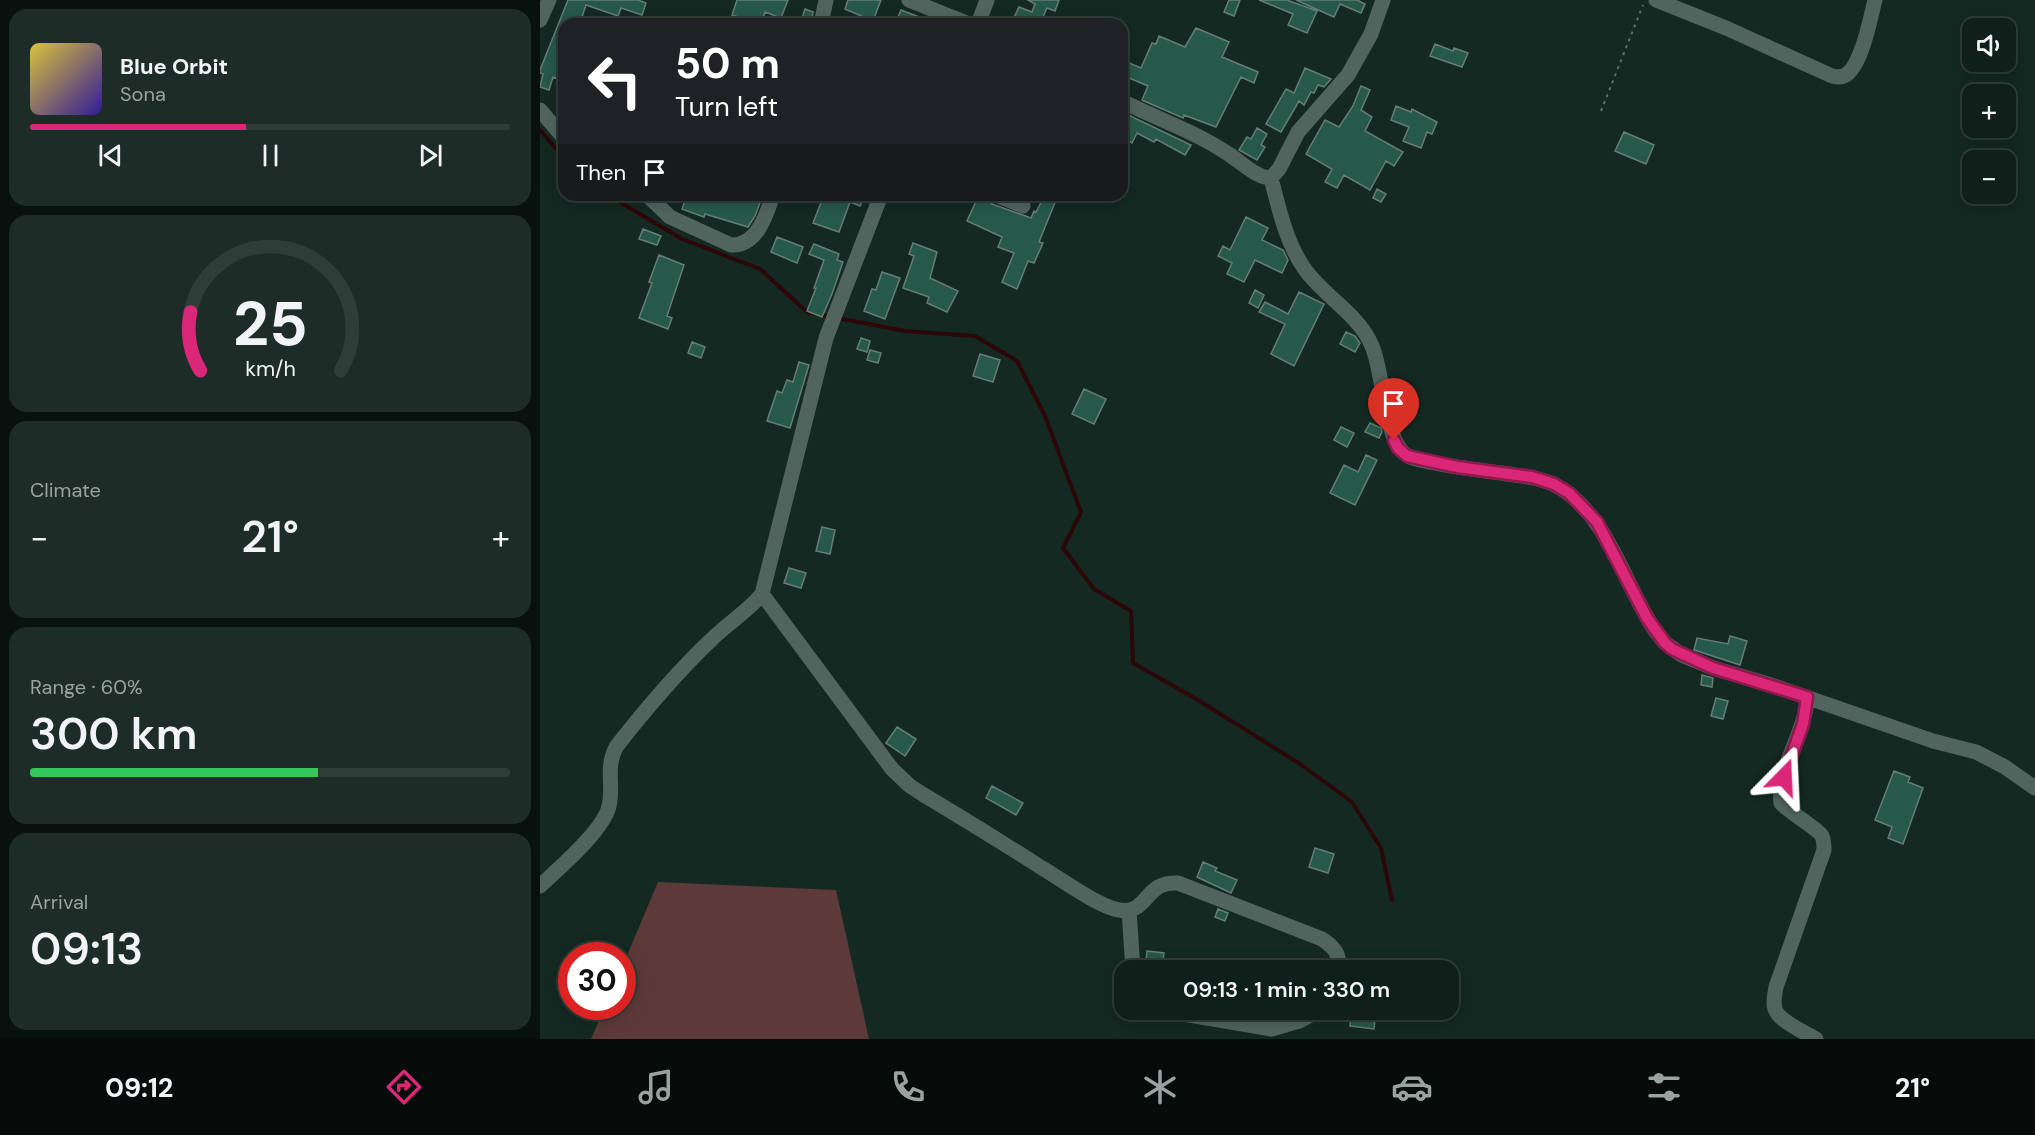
<!DOCTYPE html>
<html lang="en">
<head>
<meta charset="utf-8">
<style>
	body { margin:0; font-family:"DM Sans",sans-serif; background:#1d2c27; color:#f1f3f6; height:100vh; display:flex; flex-direction:column; font-size:22px; white-space:nowrap }
	* { box-sizing:border-box; margin:0 }
	p { font-size:20px; color:#9ba2a2 }
	.icon { flex:none; width:33px; height:33px; fill:none; stroke:currentColor; stroke-width:2; stroke-linecap:round; stroke-linejoin:round }
	.map { position:relative; flex:1; overflow:hidden }
	.side { display:flex; flex-direction:column; gap:9px; padding:9px; background:#08110e; width:540px }
	.side>* { flex:none }
	.hud { position:absolute; left:18px; top:18px; width:570px; height:183px; border-radius:18px; box-shadow:0 3px 15px #0003,0 0 0 2px #2f3d39; background:#202124; color:#fff; overflow:hidden }
	.controls { position:absolute; left:1422px; top:18px; display:grid; gap:12px }
	.controls a { display:grid; place-items:center; width:54px; height:54px; border-radius:12px; background:#0f1f1a; box-shadow:0 3px 15px #0003,0 0 0 2px #2f3d39; font-size:30px }
	.speed { position:absolute; left:18px; top:942px; display:flex; gap:12px; font-size:30px; font-weight:700; text-align:center }
	.speed>* { display:grid; place-content:center; width:78px; height:78px; border-radius:50%; background:#0f1f1a; box-shadow:0 3px 15px #0003,0 0 0 2px #2f3d39; line-height:1 }
	.speed .limit { border:9px solid #d22; background:#fff; color:#111 }
	.pin { position:absolute; display:grid; place-items:center; width:51px; height:51px; color:#fff; margin:-62px -26px; border-radius:50% 50% 50% 0; rotate:-45deg; box-shadow:0 0 6px #0007 }
	.pin .icon { rotate:45deg }
	.me { position:absolute; width:66px; margin:-33px; rotate:21deg; stroke-linejoin:round; filter:drop-shadow(0 0 4px #0008) }
	.turn { display:flex; align-items:center; gap:21px; height:126px; padding:0 18px; font-size:27px }
	.turn .icon { width:78px; height:78px; stroke-width:2.5 }
	.turn b { display:block; font-size:42px; line-height:51px }
	.then { display:flex; align-items:center; height:57px; padding:0 18px; background:#0003; gap:12px; font-size:22px }
	.big { font-size:45px; font-weight:600; line-height:1.1 }
	.side .widget { flex:1; display:flex; flex-direction:column; justify-content:center; gap:9px; min-width:0; padding:0 21px; border-radius:18px; background:#1d2c27 }
	.side .dial { align-items:center; gap:0 }
	.dial svg { height:156px; overflow:visible; fill:none; stroke:#2f3d39; stroke-width:7; stroke-linecap:round; text-anchor:middle }
	.dial text { fill:#f1f3f6; stroke:none }
	.song { display:flex; align-items:center; gap:18px }
	.cover { width:72px; height:72px; border-radius:9px; background:linear-gradient(135deg,hsl(50 70% 55%),hsl(250 70% 35%)) }
	.played { height:6px; border-radius:3px; background:linear-gradient(90deg,#db2777 45%,#2f3d39 45%) }
	.keys { display:flex; justify-content:space-around; direction:ltr }
	.heat { display:flex; justify-content:space-between; align-items:center; font-size:33px; direction:ltr }
	.charge { height:9px; border-radius:4px; background:linear-gradient(90deg,#34c759 60%,#2f3d39 0) }
	.trip { position:absolute; left:574px; top:960px; width:345px; height:60px; border-radius:18px; background:#0f1f1a; box-shadow:0 3px 15px #0003,0 0 0 2px #2f3d39; font-weight:600; line-height:60px; text-align:center }
	.tab-bar { display:flex; height:96px; justify-content:space-around; align-items:center; background:#060c0a; color:#9ba2a2 }
	.tab-bar .icon { width:42px; height:42px }
	.tab-bar .on { color:#db2777 }
	.tab-bar b { font-size:27px; color:#f1f3f6 }
	main { display:flex; flex:1; min-height:0 }
	.map>svg:first-child { display:block }
</style>
</head>
<body>
<main>
<section class="side">
<div class="widget">
<div class="song"><i class="cover"></i><div><b>Blue Orbit</b><p>Sona</p></div></div>
<div class="played"></div>
<div class="keys"><svg class="icon" aria-label="previous" viewBox="0 0 24 24"><path d="M18 5L8 12l10 7zM5 5v14"/></svg><svg class="icon" aria-label="pause" viewBox="0 0 24 24"><path d="M8 5v14M16 5v14"/></svg><svg class="icon" aria-label="next" viewBox="0 0 24 24"><path d="M6 5l10 7-10 7zM19 5v14"/></svg></div>
</div>
<div class="widget dial"><svg viewBox="0 0 100 80">
<path d="M14 69A42 42 0 1 1 86 69"/>
<path d="M14 69A42 42 0 0 1 9 39" stroke="#db2777"/>
<text x="50" y="56" font-size="32" font-weight="700">25</text>
<text x="50" y="72" font-size="11">km/h</text>
</svg></div>
<div class="widget"><p>Climate</p>
<div class="heat"><a>−</a><b class="big">21°</b><a>+</a></div>
</div>
<div class="widget"><p>Range · 60%</p><b class="big">300 km</b><div class="charge"></div></div>
<div class="widget"><p>Arrival</p><b class="big">09:13</b></div>
</section>
<div class="map">
<svg width="1495" height="1039" viewBox="0 0 1495 1039">
	<rect width="100%" height="100%" fill="#142922"/>
	<path fill="#5c3a39" d="M118 882 296 890 329 1039H51L65 1007 82 1006 83 965Z"/>
	<g fill="none" stroke-linecap="round" stroke-linejoin="round">
		<path stroke="#2c0709" stroke-width="4" d="M0 130 24 158
			M71 195 83 204 142 239 220 269 267 312 290 317
			M298 318 365 331 435 336 477 361 505 416 541 512 523 548 554 589 591 611 593 663 658 700 760 764 812 802 841 848 852 900"/>
	</g>
	<path fill="#26594a" stroke="#657d74" stroke-width="1.5" d="M28 0H98L106 3 102 15 81 8 78 16 46 5 41 20 37 18 35 24H24V81L13 77 9 90 0 87 3 74 0 73V70Z
		M197 0H248L241 18 225 12 221 24 192 15Z
		M308 0H341L333 21 305 9Z
		M488 0H519L515 11 507 8 500 24H471L479 7 492 12 495 4Z
		M689 0H700L694 16 684 12Z
		M719 0H747L777 11 767 33 748 25 753 14Z
		M756 0H817L825 4 821 13 800 4 794 17Z
		M265 9 273 12 271 24H260Z
		M361 10 395 23V24H355Z
		M656 28 689 42 682 57 718 72 714 83 701 77 676 127 644 115 643 118 602 100 608 86 582 75V60L601 68 612 43 616 44 619 36 645 47Z
		M895 44 913 51 914 48 928 53 922 67 890 56Z
		M765 68 791 79 784 87 778 85 774 93 771 92 764 105 759 101 741 132 726 124 746 89 754 93Z
		M821 86 830 90 821 110 832 117 825 131 863 152 854 166 846 161 830 190 804 175 797 188 785 182 792 169 766 154 785 120 799 127 813 106Z
		M856 106 871 112 872 109 897 122 892 134 887 132 881 148 863 141 869 127 851 120Z
		M582 112 651 145 645 155 616 139 614 142 597 133 592 143 582 138Z
		M717 128 727 134 721 145 725 147 717 160 699 150 707 137 711 139Z
		M1084 132 1114 145 1106 164 1075 151Z
		M837 189 846 194 841 202 833 198Z
		M147 195H223L215 216 208 227 165 214 164 217 142 209Z
		M284 195H325L320 206 310 202 299 232 273 223Z
		M439 195 447 198 452 204 491 218 494 211 496 212 505 195H518L499 242 503 243 494 263 488 261 477 289 462 282 474 253 458 247 462 237 427 221Z
		M706 217 728 228 722 240 743 250 748 260 742 273 715 260 704 282 687 274 692 263 678 256 683 246 690 250Z
		M103 229 121 236 117 245 99 239Z
		M237 237 263 247 257 263 231 252Z
		M373 243 397 252 390 278 418 291 407 312 387 303 389 297 363 288 374 256 369 254Z
		M274 244 299 254 297 260 303 262 292 294 282 317 267 311 276 288H274L284 260 269 254Z
		M119 255 144 265 127 316 132 318 128 329 99 318 112 283 109 282Z
		M342 272 360 278 345 319 324 311 332 289 336 290Z
		M715 290 724 295 718 308 709 303Z
		M759 292 784 304 754 366 731 354 745 324 719 312 725 302 748 314Z
		M806 332 815 336 820 343 815 352 800 344Z
		M321 338 330 341 327 352 317 349Z
		M152 342 165 347 161 358 148 353Z
		M330 350 341 353 338 363 327 360Z
		M440 354 460 360 453 382 433 376Z
		M259 362 269 365 250 428 227 421 237 391 242 393 247 380 253 382Z
		M544 389 566 399 554 424 532 414Z
		M830 423 841 428 842 432 839 438 825 432Z
		M801 427 814 433 807 447 794 440Z
		M826 455 837 460 815 505 790 493 804 465 818 472Z
		M282 527 295 530 290 554 276 551Z
		M249 568 266 573 261 588 244 583Z
		M1190 636 1207 641 1200 665 1154 650 1157 638 1188 644Z
		M1162 675 1173 678 1172 687 1161 685Z
		M1176 698 1188 701 1183 719 1171 716Z
		M357 727 376 739 365 756 346 743Z
		M1354 771 1370 777 1368 782 1383 788 1363 844 1348 838 1352 827 1335 820Z
		M452 786 483 803 476 815 446 798Z
		M775 848 794 854 788 873 769 867Z
		M663 862 677 868 675 871 697 880 691 893 657 877Z
		M678 909 688 913 685 921 675 917Z
		M607 951 624 953 622 970H605Z
		M649 960 681 964 680 970H648Z
		M811 1010H836L834 1029 810 1026Z"/>
	<g fill="none" stroke-linecap="round" stroke-linejoin="round">
		<path stroke="#5d6f69" stroke-width="2" stroke-dasharray="3 4.5" stroke-linecap="butt" d="M1061 111 1103 5"/>
		<path stroke="#51655e" stroke-width="15" d="M369 0 429 24
			M1116 0 1186 28 1292 76C1297 77 1301 78 1306 75 1322 64 1330 19 1335 0
			M0 20 9 0
			M281 24 286 0
			M438 24 447 0
			M582 101C617 119 654 131 687 153 700 161 716 178 731 178L739 169 758 132 808 75 831 34 843 0
			M0 110 24 138
			M731 178C739 209 746 242 764 268 783 296 819 314 832 346 844 373 844 444 868 456 876 460 886 461 895 463 918 468 942 470 967 474 983 476 1000 478 1015 485 1066 511 1084 583 1114 629L1125 643 1142 655 1173 668 1231 685 1393 741 1436 752 1465 767 1495 788
			M107 195 130 217 191 245C217 246 226 216 233 195
			M341 195 286 338 222 594 352 769 370 786 384 795C424 819 463 843 502 868 521 879 559 907 579 910 609 915 603 881 638 883L782 939C795 948 800 954 799 970
			M456 195 483 206
			M1267 697C1266 734 1237 766 1241 803 1250 813 1278 829 1282 836 1284 841 1284 845 1284 850L1236 987C1235 994 1232 1004 1236 1011 1241 1022 1266 1033 1276 1039
			M0 886C18 869 64 830 69 806 74 785 65 769 76 747 105 710 136 673 171 640 187 624 207 612 222 594
			M589 910 593 970
			M620 1010 732 1029 759 1021 780 1010"/>
	</g>
	<g fill="none" stroke-linecap="round" stroke-linejoin="round">
		<g stroke="#8e194d" stroke-width="15">
			<path id="route" d="M854 440 858 448 867 456 917 467 992 477 1014 484 1029 493 1057 522 1107 618 1125 643 1132 649 1173 668 1267 697 1263 724 1244 777"/>
		</g>
		<use href="#route" stroke="#db2777" stroke-width="10"/>
	</g>
</svg>
<div class="controls">
<a><svg class="icon" aria-label="sound" viewBox="0 0 24 24"><path d="M4 9h4l5-4v14l-5-4H4zM17 9q2 3 0 6"/></svg></a>
<a>+</a>
<a>−</a>
</div>
<div class="speed"><div class="limit">30</div></div>
<div class="pin" style="left:854px;top:440px;background:#d93025"><svg class="icon" aria-label="arrive" viewBox="0 0 24 24"><path d="M6 21V4h12l-3 4 3 4H6"/></svg></div>
<svg class="me" style="left:1244px;top:777px" viewBox="-20 -20 40 40"><path d="M0-17L14 15 0 8-14 15z" fill="#db2777" stroke="#fff" stroke-width="4"/></svg>
<div class="trip">09:13 · 1 min · 330 m</div>
<div class="hud">
<div class="turn"><svg class="icon" aria-label="left" viewBox="0 0 24 24"><path d="M17 20v-9H6M10 6l-5 5 5 5"/></svg><div><b>50 m</b>Turn left</div></div>
<div class="then">Then<svg class="icon" aria-label="arrive" viewBox="0 0 24 24"><path d="M6 21V4h12l-3 4 3 4H6"/></svg></div>
</div>
</div>
</main>
<nav class="tab-bar">
<b>09:12</b>
<svg class="icon on" aria-label="directions" viewBox="0 0 24 24"><path d="M12 3l9 9-9 9-9-9zM9 14v-3h6M13 9l2 2-2 2"/></svg>
<svg class="icon" aria-label="music" viewBox="0 0 24 24"><path d="M9 18V5l10-2v13"/><circle cx="6" cy="18" r="3"/><circle cx="16" cy="16" r="3"/></svg>
<svg class="icon" aria-label="phone" viewBox="0 0 24 24"><path d="M5 4h4l2 5-3 2q2 4 5 5l2-3 5 2v4C11 20 4 13 5 4z"/></svg>
<svg class="icon" aria-label="climate" viewBox="0 0 24 24"><path d="M12 3v18M4 7l16 10M4 17L20 7"/></svg>
<svg class="icon" aria-label="car" viewBox="0 0 24 24"><path d="M5 17H2v-5l4-1 3-4h7l3 4 3 1v5h-3M9 17h6M6 11h13"/><circle cx="7" cy="17" r="2"/><circle cx="17" cy="17" r="2"/></svg>
<svg class="icon" aria-label="filters" viewBox="0 0 24 24"><path d="M4 7h16M4 17h16"/><circle cx="9" cy="7" r="2"/><circle cx="15" cy="17" r="2"/></svg>
<b>21°</b>
</nav>
</body>
</html>
